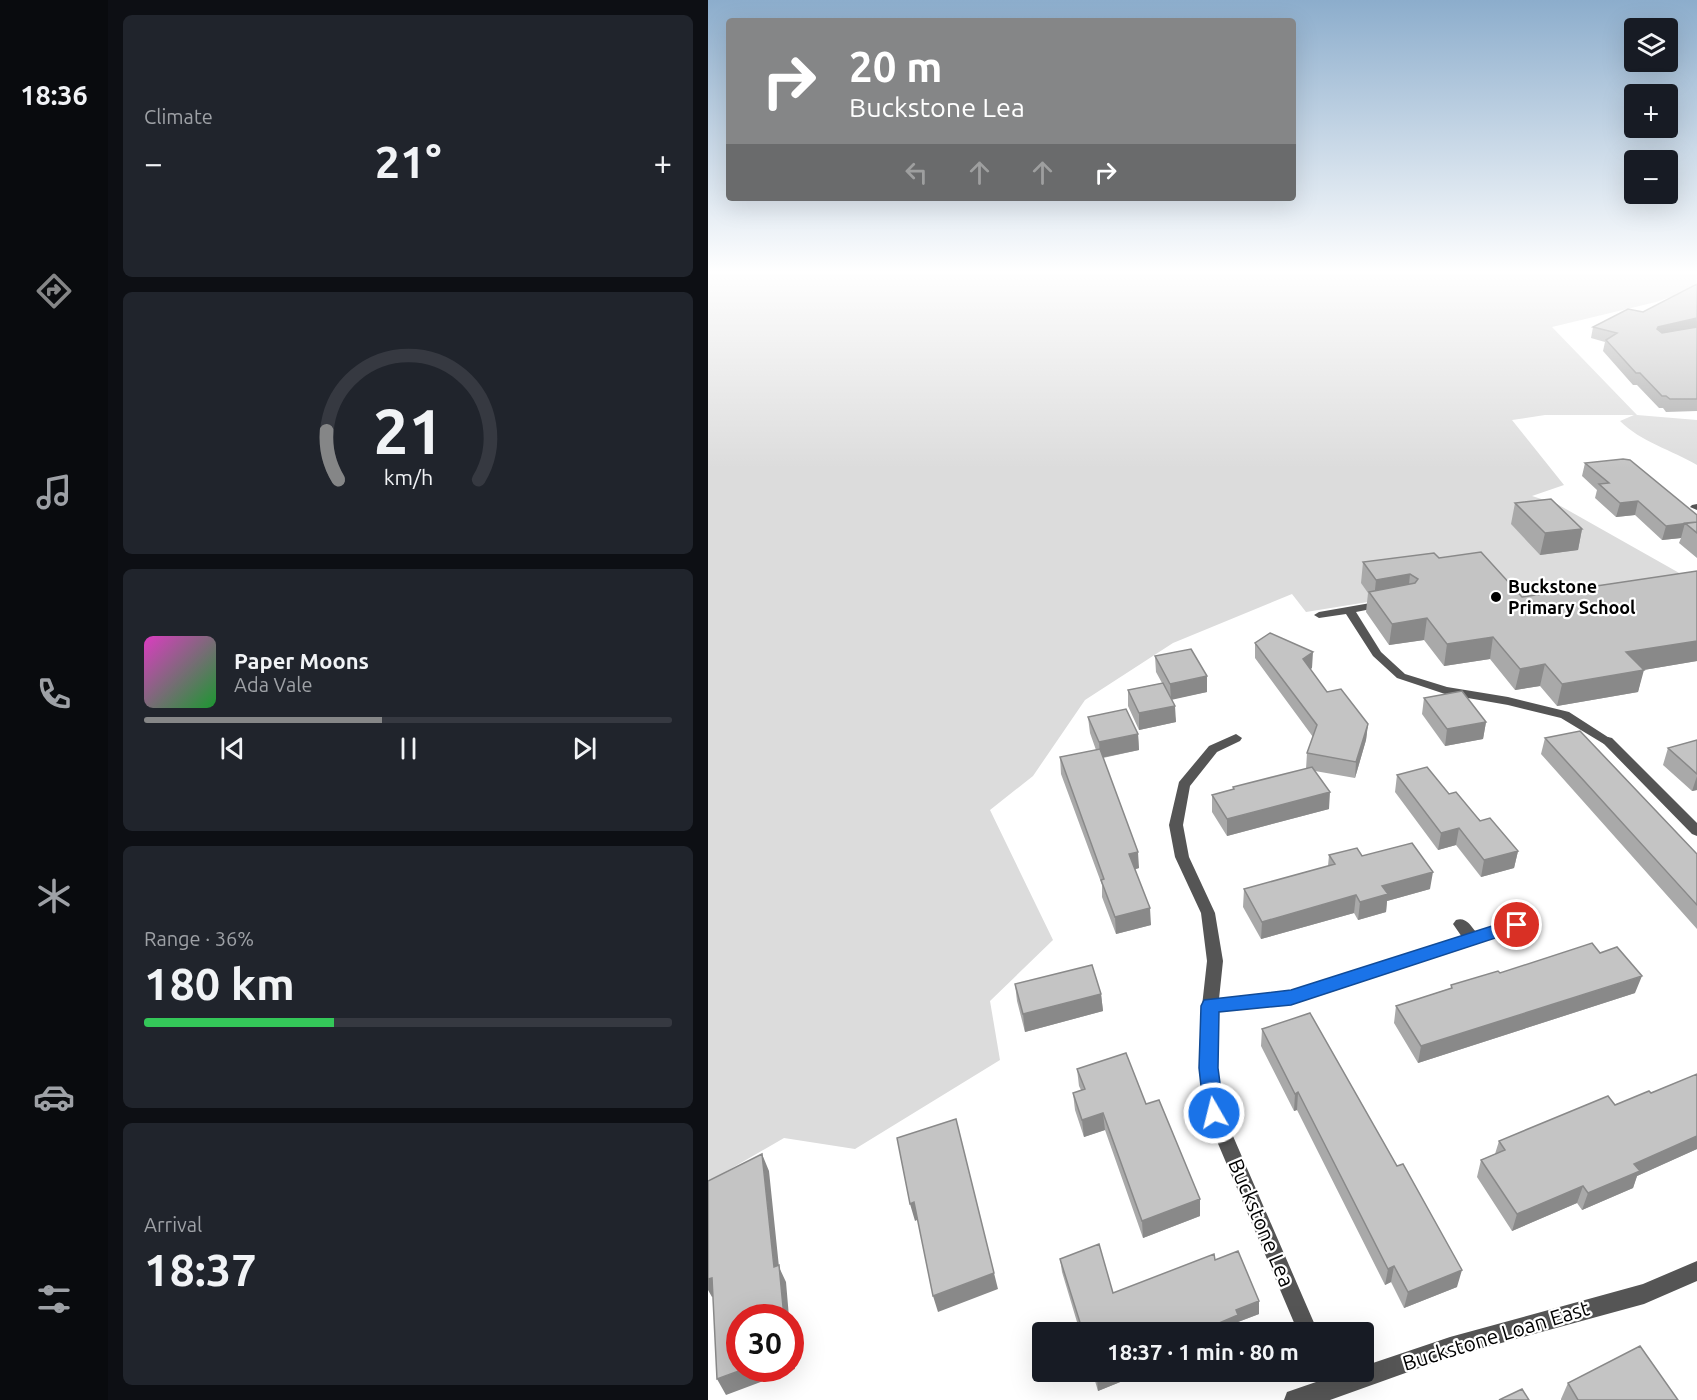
<!DOCTYPE html>
<html lang="en">
<head>
<meta charset="utf-8">
<style>
	body { margin:0; font-family:Ubuntu,sans-serif; background:#20242c; color:#f1f3f6; height:100vh; display:flex; flex-direction:column; font-size:22px; white-space:nowrap }
	* { box-sizing:border-box; margin:0 }
	p { font-size:20px; color:#9ea1a6 }
	.icon { flex:none; width:33px; height:33px; fill:none; stroke:currentColor; stroke-width:2; stroke-linecap:round; stroke-linejoin:round }
	.map { position:relative; flex:1; overflow:hidden }
	.drawer { display:flex; flex-direction:column; gap:15px; padding:15px; background:#0d0f14; width:600px }
	.drawer>* { flex:none }
	.top-card { position:absolute; left:18px; top:18px; width:570px; height:183px; border-radius:6px; box-shadow:0 6px 24px #0002; background:#858687; color:#fff; overflow:hidden }
	.controls { position:absolute; left:916px; top:18px; display:grid; gap:12px }
	.controls a { display:grid; place-items:center; width:54px; height:54px; border-radius:6px; background:#171b24; box-shadow:0 6px 24px #0002; font-size:30px }
	.speed { position:absolute; left:18px; top:1304px; display:flex; gap:12px; font-size:30px; font-weight:700; text-align:center }
	.speed>* { display:grid; place-content:center; width:78px; height:78px; border-radius:50%; background:#171b24; box-shadow:0 6px 24px #0002; line-height:1 }
	.speed .limit { border:9px solid #d22; background:#fff; color:#111 }
	.pin { position:absolute; display:grid; place-items:center; width:51px; height:51px; color:#fff; margin:-26px; border:3px solid #fff; border-radius:50%; box-shadow:0 2px 6px #0007 }
	.me { position:absolute; width:66px; margin:-33px; rotate:352deg; stroke-linejoin:round; filter:drop-shadow(0 0 4px #0008) }
	.turn { display:flex; align-items:center; gap:21px; height:126px; padding:0 24px; font-size:27px }
	.turn .icon { width:78px; height:78px; stroke-width:2.5 }
	.turn b { display:block; font-size:42px; line-height:51px }
	.lanes { display:flex; align-items:center; height:57px; padding:0 24px; background:#0003; justify-content:center; gap:30px; direction:ltr }
	.lanes .off { opacity:.35 }
	.big { font-size:45px; font-weight:700; line-height:1.1 }
	.drawer .widget { flex:1; display:flex; flex-direction:column; justify-content:center; gap:9px; min-width:0; padding:0 21px; border-radius:9px; background:#20242c }
	.drawer .dial { align-items:center; gap:0 }
	.dial svg { height:156px; overflow:visible; fill:none; stroke:#363941; stroke-width:7; stroke-linecap:round; text-anchor:middle }
	.dial text { fill:#f1f3f6; stroke:none }
	.song { display:flex; align-items:center; gap:18px }
	.cover { width:72px; height:72px; border-radius:9px; background:linear-gradient(135deg,hsl(310 70% 55%),hsl(130 70% 35%)) }
	.played { height:6px; border-radius:3px; background:linear-gradient(90deg,#858687 45%,#363941 45%) }
	.keys { display:flex; justify-content:space-around; direction:ltr }
	.heat { display:flex; justify-content:space-between; align-items:center; font-size:33px; direction:ltr }
	.charge { height:9px; border-radius:4px; background:linear-gradient(90deg,#34c759 36%,#363941 0) }
	.trip { position:absolute; left:324px; top:1322px; width:342px; height:60px; border-radius:6px; background:#171b24; box-shadow:0 6px 24px #0002; font-weight:700; line-height:60px; text-align:center }
	main { display:flex; flex:1; min-height:0 }
	.tabs { display:flex; flex-direction:column; width:108px; justify-content:space-around; align-items:center; background:#090b0e; color:#9ea1a6 }
	.tabs .icon { width:42px; height:42px }
	.tabs .current { color:#858687 }
	.tabs b { font-size:27px; color:#f1f3f6 }
	.map>svg:first-child { display:block }
</style>
</head>
<body>
<main>
<nav class="tabs">
<b>18:36</b>
<svg class="icon current" aria-label="directions" viewBox="0 0 24 24"><path d="M12 3l9 9-9 9-9-9zM9 14v-3h6M13 9l2 2-2 2"/></svg>
<svg class="icon" aria-label="music" viewBox="0 0 24 24"><path d="M9 18V5l10-2v13"/><circle cx="6" cy="18" r="3"/><circle cx="16" cy="16" r="3"/></svg>
<svg class="icon" aria-label="phone" viewBox="0 0 24 24"><path d="M5 4h4l2 5-3 2q2 4 5 5l2-3 5 2v4C11 20 4 13 5 4z"/></svg>
<svg class="icon" aria-label="climate" viewBox="0 0 24 24"><path d="M12 3v18M4 7l16 10M4 17L20 7"/></svg>
<svg class="icon" aria-label="car" viewBox="0 0 24 24"><path d="M5 17H2v-5l4-1 3-4h7l3 4 3 1v5h-3M9 17h6M6 11h13"/><circle cx="7" cy="17" r="2"/><circle cx="17" cy="17" r="2"/></svg>
<svg class="icon" aria-label="filters" viewBox="0 0 24 24"><path d="M4 7h16M4 17h16"/><circle cx="9" cy="7" r="2"/><circle cx="15" cy="17" r="2"/></svg>
</nav>
<section class="drawer">
<div class="widget"><p>Climate</p>
<div class="heat"><a>−</a><b class="big">21°</b><a>+</a></div>
</div>
<div class="widget dial"><svg viewBox="0 0 100 80">
<path d="M14 69A42 42 0 1 1 86 69"/>
<path d="M14 69A42 42 0 0 1 8 44" stroke="#858687"/>
<text x="50" y="56" font-size="32" font-weight="700">21</text>
<text x="50" y="72" font-size="11">km/h</text>
</svg></div>
<div class="widget">
<div class="song"><i class="cover"></i><div><b>Paper Moons</b><p>Ada Vale</p></div></div>
<div class="played"></div>
<div class="keys"><svg class="icon" aria-label="previous" viewBox="0 0 24 24"><path d="M18 5L8 12l10 7zM5 5v14"/></svg><svg class="icon" aria-label="pause" viewBox="0 0 24 24"><path d="M8 5v14M16 5v14"/></svg><svg class="icon" aria-label="next" viewBox="0 0 24 24"><path d="M6 5l10 7-10 7zM19 5v14"/></svg></div>
</div>
<div class="widget"><p>Range · 36%</p><b class="big">180 km</b><div class="charge"></div></div>
<div class="widget"><p>Arrival</p><b class="big">18:37</b></div>
</section>
<div class="map">
<svg width="989" height="1400" viewBox="0 0 989 1400">
	<rect width="100%" height="100%" fill="#fff"/>
	<path fill="#dcdcdc" d="M0 273H989V288L948 302 844 327 929 415 989 420V465C964 450 933 442 912 421L926 415H837L804 420 856 485 824 496 849 504 989 583 860 610 666 601 598 612 584 594 465 643 377 700 325 776 282 810 345 940 282 1001 292 1060 147 1149 76 1138 0 1182Z"/>
	<g fill="none" stroke-linecap="round" stroke-linejoin="round">
		<path fill="#555" fill-rule="evenodd" d="M674 601 678 602 679 604 678 606 648 612 673 652 697 674 739 687 800 697 861 712 906 741 900 745 896 744 853 718 800 705 737 694 689 678 665 656 638 614 611 618 606 615 611 612Z"/>
		<path fill="#555" fill-rule="evenodd" d="M989 504V510L982 507 984 505Z
			M528 734 534 738 532 741 509 752 482 786 475 825 481 857 507 913 515 961 511 999 583 991 754 937 745 924 748 920C758 917 762 925 768 932L809 919 814 921 817 925 814 929 583 1005 510 1012 509 1068 515 1113 610 1332H590L497 1113 491 1068 494 1006 499 961 493 913 467 857 461 825 471 782 501 746Z
			M900 737 904 738 989 823V836L984 834 896 744 894 741 896 738Z
			M989 1261V1281L936 1304 742 1357 622 1400H576L579 1392 608 1382 604 1371H626L627 1375 640 1371H656V1366L742 1337 935 1284Z"/>
	</g>
	<path fill="#a9a9a9" d="M989 284V411L958 412 955 408H951L929 385H925L895 351 897 342 883 338 885 327 935 312Z
		M877 463 989 515V558L971 543 973 538 954 540 927 515 908 517 887 498 889 490 874 476Z
		M807 503 874 529 870 550 832 555 803 524Z
		M731 558 814 597 989 571V661L935 670 930 692 849 706 832 686 807 690 782 659 736 666 716 640 681 645 658 612 660 593 653 583 655 562Z
		M547 643 604 668 602 669 619 692 660 724 658 740 647 778 607 771 621 809 519 836 504 812V795L525 789V787L598 769 599 753 605 737 547 658Z
		M447 656 499 692 464 699 468 722 431 730 420 706V690L454 683 448 672Z
		M716 698 778 722 775 739 737 746 714 714Z
		M380 717 430 734 431 750 395 758 431 868 427 869 443 925 408 934 394 897V885L353 774 352 757 388 750 382 733Z
		M837 738 989 854V929L833 754Z
		M989 740V790L984 791 955 765 960 748Z
		M689 775 741 794 810 851 806 868 773 877 748 845 730 850 687 792Z
		M621 855 654 856 722 889 679 901 678 912 650 920 646 913 553 939 535 907 536 889 620 866Z
		M792 973 927 993 710 1063 686 1023 688 1006 743 988V985Z
		M307 984 393 994 395 1011 317 1032 309 1001Z
		M554 1029 749 1287 696 1308 683 1282 677 1285 589 1110 586 1111 553 1046Z
		M369 1069 438 1104 492 1199V1216L435 1238 397 1130 376 1137 367 1110 365 1093 373 1090 371 1086Z
		M989 1074V1149L929 1176 925 1188 874 1210 869 1203 804 1231 769 1177 773 1160 787 1154 791 1141 943 1093Z
		M352 1259 405 1293 507 1260 551 1301V1314L530 1322V1329L522 1332H372L354 1272Z
		M384 1371H432V1374L390 1391Z
		M860 1383 970 1400H853V1399Z"/>
	<path fill="#898989" d="M989 318V327L948 338 949 329 950 327Z
		M930 501 927 515 908 517 912 503Z
		M977 523 973 538 954 540 958 526Z
		M874 529 870 550 832 555 837 533Z
		M702 574 700 595 666 599 668 580Z
		M719 618 716 640 681 645 684 624Z
		M785 637 782 659 736 666 739 644Z
		M989 641V661L912 674 918 652Z
		M605 652 604 668 594 675 595 659Z
		M837 664 832 686 807 690 812 669Z
		M936 670 930 692 849 706 854 684Z
		M499 676V692L463 700 462 684Z
		M467 706 468 722 431 730V713Z
		M778 722 775 739 737 746 739 729Z
		M660 724 658 740 647 778 648 762Z
		M430 734 431 750 392 758 391 742Z
		M989 776V790L984 791Z
		M622 792 621 809 519 836V819Z
		M751 828 748 845 730 850 733 833Z
		M810 851 806 868 773 877 776 860Z
		M430 852 431 868 422 871 421 854Z
		M725 872 722 889 679 901 678 912 650 920 652 902 674 886Z
		M648 895 646 913 553 939 554 922Z
		M442 908 443 925 408 934 407 917Z
		M934 976 927 993 710 1063 713 1046Z
		M393 994 395 1011 317 1032 315 1014Z
		M590 1092 589 1110 586 1111 587 1094Z
		M395 1113 397 1130 376 1137 374 1120Z
		M989 1136V1149L929 1176 925 1188 874 1210 880 1193 926 1164Z
		M54 1154 61 1171 71 1267 78 1282 81 1317H76L66 1267Z
		M875 1186 869 1203 804 1231 809 1214Z
		M492 1199V1216L435 1238 434 1221Z
		M206 1202 211 1219 207 1221 202 1204Z
		M686 1266 683 1282 677 1285 680 1269Z
		M754 1270 749 1287 696 1308 700 1292Z
		M286 1273 290 1289 230 1312 225 1296Z
		M4 1278 13 1294 4 1297 0 1290V1279Z
		M551 1301V1314L530 1322V1329L522 1332H490L528 1310Z
		M82 1327 87 1369 18 1395 9 1379 39 1368H82Z
		M406 1371H432V1374L390 1391 389 1378Z"/>
	<path fill="#c4c4c4" stroke="#898989" stroke-width="1.5" d="M989 284V318L950 327 949 329 954 333 989 327V399H962L958 396H954L932 373H928L898 340 909 333 885 327 920 309 935 312Z
		M915 459 922 460 989 515V522L958 526 930 501 912 503 891 484 901 483 877 463Z
		M843 499 874 529 837 533 807 503Z
		M989 522V533L977 523Z
		M773 552 814 597 989 571V641L918 652 936 670 854 684 837 664 812 669 785 637 739 644 719 618 684 624 661 592 707 583 710 579 702 574 668 580 655 562 726 553 731 558Z
		M562 633 605 652 595 659 619 692 633 689 660 724 648 762 599 753 609 725 547 643Z
		M483 649 499 676 462 684 447 656Z
		M455 683 467 706 431 713 420 690Z
		M754 691 778 722 739 729 716 698Z
		M418 709 430 734 391 742 380 717Z
		M872 731 989 854V905L837 738Z
		M989 740V774L960 748Z
		M392 749 430 852 421 854 442 908 407 917 393 880 396 879 352 757Z
		M604 767 622 792 519 819 504 795 526 789 525 787Z
		M719 767 741 794 748 792 772 821 782 818 810 851 776 860 751 828 733 833 689 775Z
		M704 843 725 872 674 886 680 894 652 902 648 895 554 922 536 889 627 864 621 855 649 848 654 856Z
		M884 943 892 953 909 947 934 976 713 1046 688 1006 744 988 743 985 790 971 792 973Z
		M384 965 393 994 315 1014 307 984Z
		M602 1013 689 1166 695 1164 754 1270 700 1292 686 1266 680 1269 590 1092 587 1094 554 1029Z
		M418 1053 438 1104 451 1100 492 1199 434 1221 395 1113 374 1120 365 1093 377 1089 369 1069Z
		M989 1074V1136L926 1164 932 1171 880 1193 875 1186 809 1214 773 1160 797 1150 791 1141 900 1096 907 1105 941 1091 943 1093Z
		M248 1119 286 1273 225 1296 206 1202 202 1204 189 1138Z
		M54 1154 66 1267 71 1265 76 1317H32V1368H39L9 1379 4 1278 0 1279V1181Z
		M391 1244 405 1293 506 1254 507 1260 530 1251 551 1301 528 1310 530 1315 490 1332H375L352 1259Z
		M932 1346 970 1400H870L860 1383Z
		M387 1371H406L389 1378Z
		M814 1389 821 1400H791Z"/>
	<linearGradient id="sky" x2="0" y2="1"><stop stop-color="#8cadcc"/><stop offset="0.58" stop-color="#fff"/><stop offset="1" stop-color="#fff" stop-opacity="0"/></linearGradient>
	<rect width="989" height="469" fill="url(#sky)"/>
	<path fill="#1a73e8" stroke="#114b97" stroke-width="1.5" d="M809 918 815 920 817 925 815 929 583 1005 511 1012 510 1068 516 1113 514 1120 506 1122 499 1120 496 1113 491 1068 493 1006 496 1000 583 990Z"/>
	<circle fill="#000" stroke="#fff" stroke-width="2" cx="788" cy="597" r="6"/>
	<g text-anchor="middle" stroke-width="4.5" stroke-linejoin="round" paint-order="stroke">
		<g font-size="18" font-weight="bold" fill="#000" stroke="#fff" text-anchor="start">
			<text x="800" y="593">Buckstone<tspan x="800" dy="21">Primary School</tspan></text>
		</g>
		<g font-size="21" fill="#000" stroke="#fff">
			<text transform="translate(553 1223) rotate(67)" y="7">Buckstone Lea</text>
			<text transform="translate(788 1336) rotate(-17)" y="7">Buckstone Loan East</text>
		</g>
	</g>
</svg>
<div class="controls">
<a><svg class="icon" aria-label="layers" viewBox="0 0 24 24"><path d="M12 4l9 5-9 5-9-5zM3 14l9 5 9-5"/></svg></a>
<a>+</a>
<a>−</a>
</div>
<div class="speed"><div class="limit">30</div></div>
<div class="pin" style="left:809px;top:925px;background:#d93025"><svg class="icon" aria-label="arrive" viewBox="0 0 24 24"><path d="M6 21V4h12l-3 4 3 4H6"/></svg></div>
<svg class="me" style="left:506px;top:1113px" viewBox="-20 -20 40 40"><circle r="17" fill="#1a73e8" stroke="#fff" stroke-width="3"/><path d="M0-11L8 9 0 5-8 9z" fill="#fff"/></svg>
<div class="trip">18:37 · 1 min · 80 m</div>
<div class="top-card">
<div class="turn"><svg class="icon" aria-label="right" viewBox="0 0 24 24"><path d="M7 20v-9h11M14 6l5 5-5 5"/></svg><div><b>20 m</b>Buckstone Lea</div></div>
<div class="lanes"><svg class="icon off" aria-label="left" viewBox="0 0 24 24"><path d="M17 20v-9H6M10 6l-5 5 5 5"/></svg><svg class="icon off" aria-label="ahead" viewBox="0 0 24 24"><path d="M12 20V5M6 11l6-6 6 6"/></svg><svg class="icon off" aria-label="ahead" viewBox="0 0 24 24"><path d="M12 20V5M6 11l6-6 6 6"/></svg><svg class="icon" aria-label="right" viewBox="0 0 24 24"><path d="M7 20v-9h11M14 6l5 5-5 5"/></svg></div>
</div>
</div>
</main>
</body>
</html>
